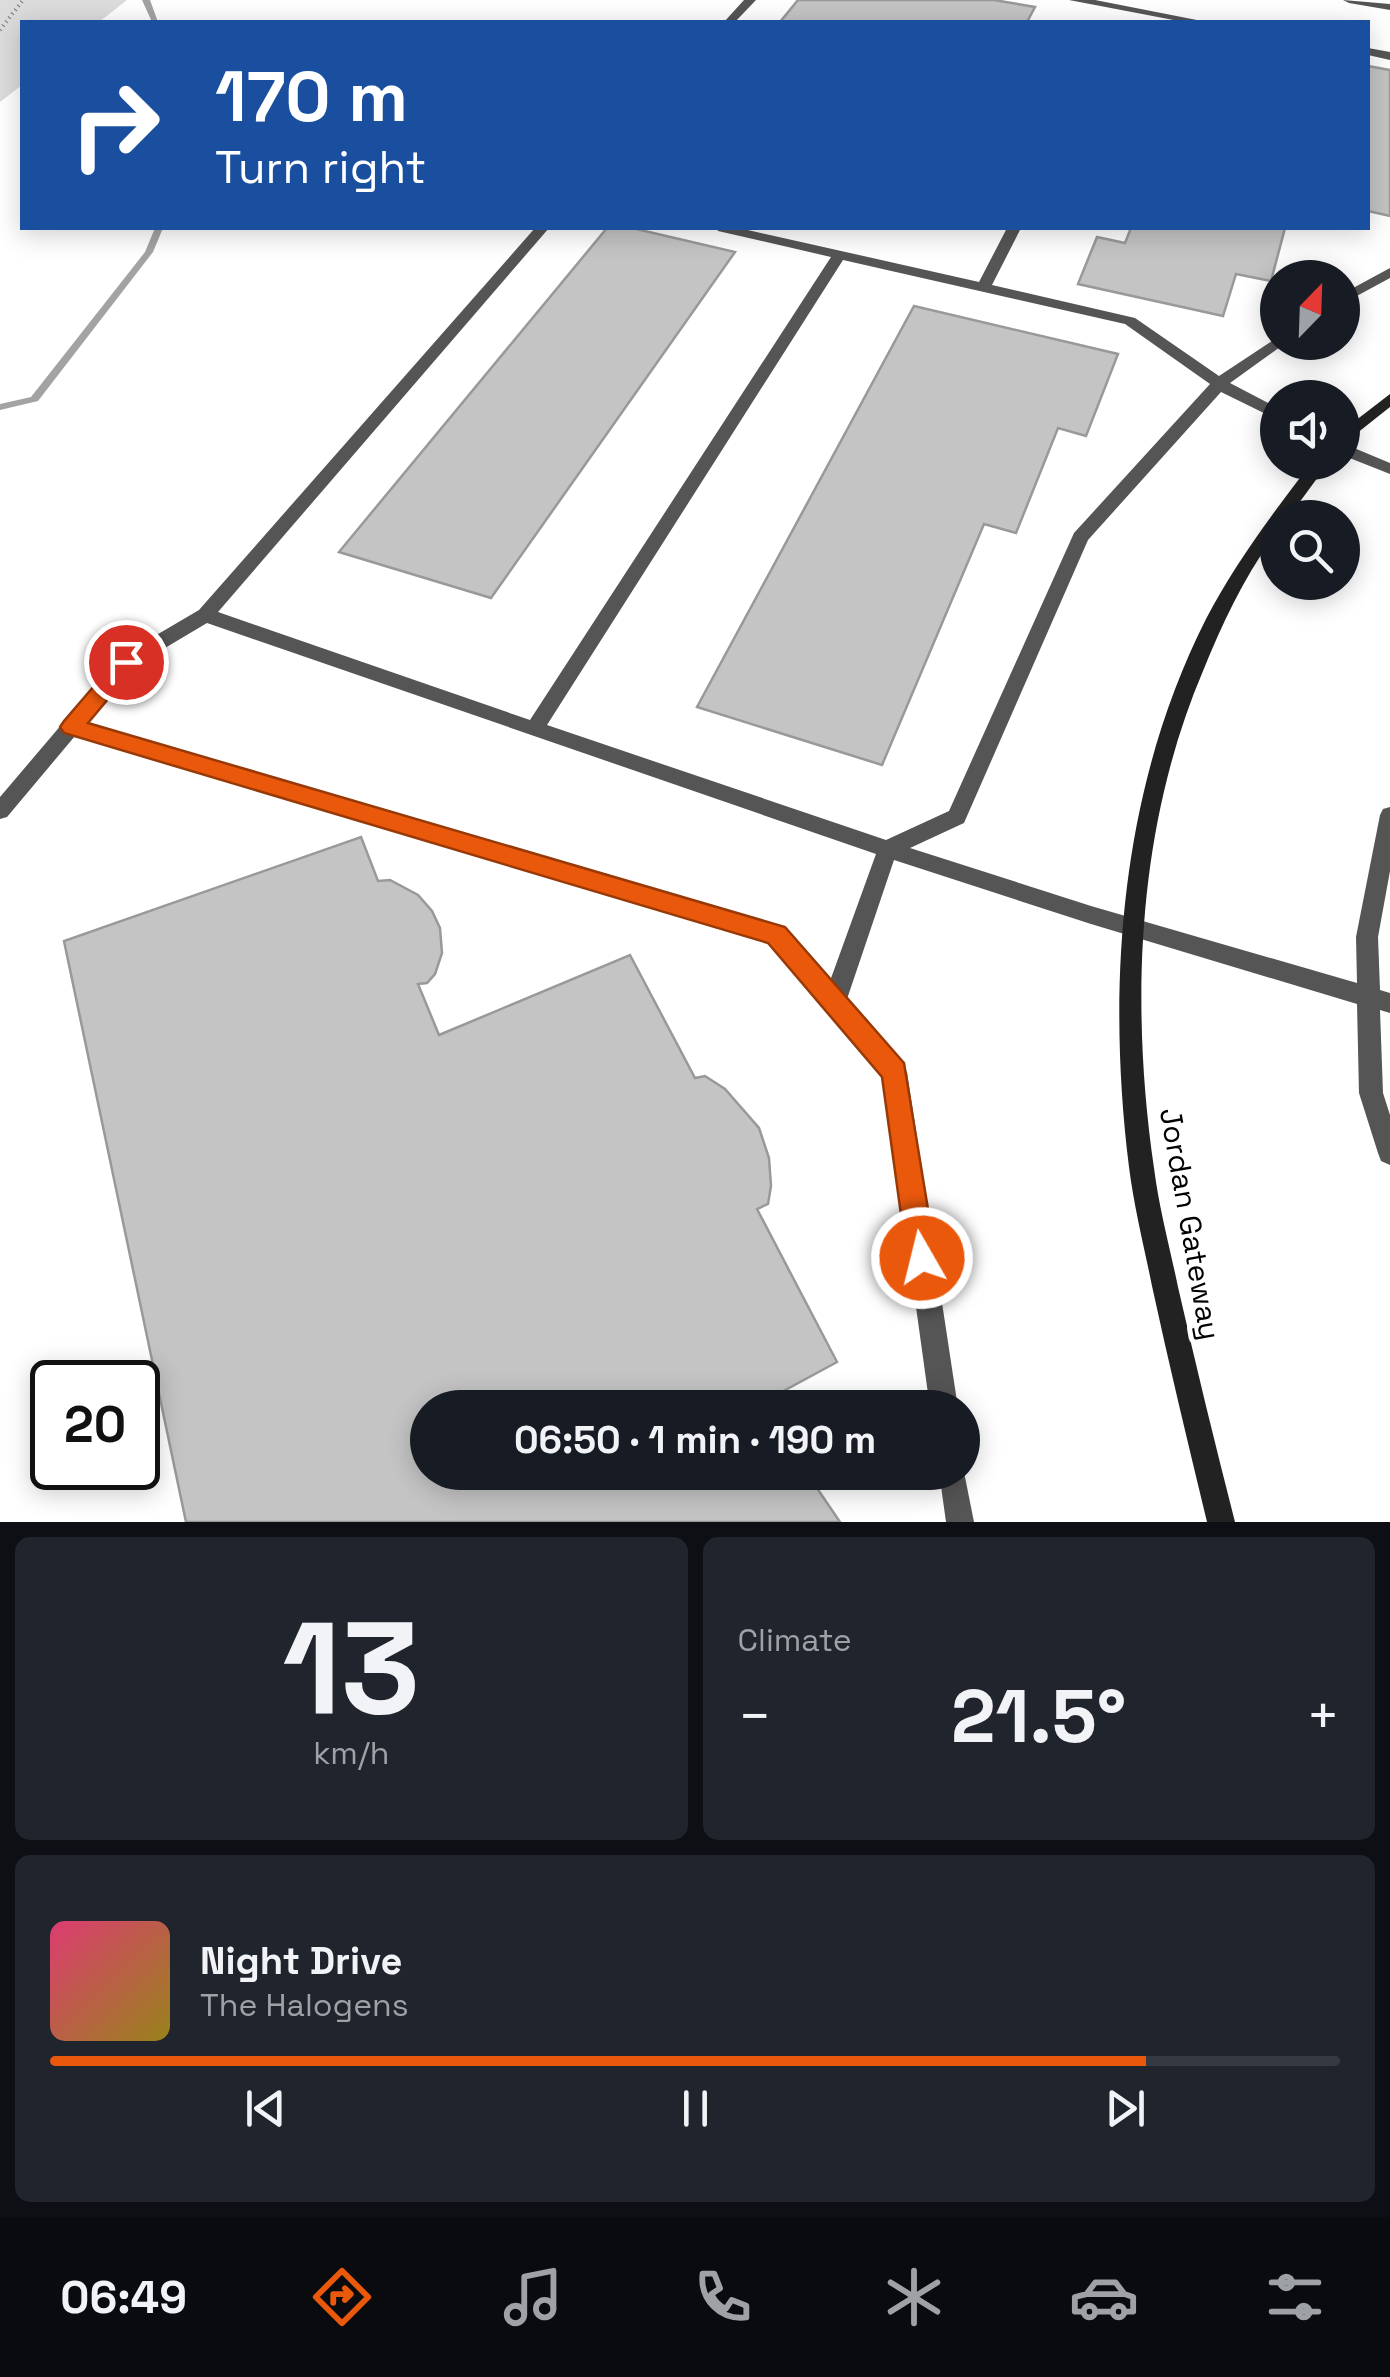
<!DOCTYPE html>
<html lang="en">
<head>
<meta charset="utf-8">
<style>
	body { margin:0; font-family:"Space Grotesk",sans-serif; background:#20242c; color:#f1f3f6; height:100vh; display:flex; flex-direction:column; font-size:38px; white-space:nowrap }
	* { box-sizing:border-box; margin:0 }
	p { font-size:32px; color:#9ea1a6 }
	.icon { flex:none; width:55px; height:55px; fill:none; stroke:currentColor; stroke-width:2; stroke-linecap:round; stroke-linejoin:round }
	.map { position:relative; height:1522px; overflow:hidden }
	.drawer { display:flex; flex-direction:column; gap:15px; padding:15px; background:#0d0f14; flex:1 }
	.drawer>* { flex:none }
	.guide { position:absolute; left:20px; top:20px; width:1350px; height:210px; border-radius:0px; box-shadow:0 5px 25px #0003; background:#1a4fa0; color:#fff; overflow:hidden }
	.needle { width:65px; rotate:23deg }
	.controls { position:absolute; left:1260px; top:260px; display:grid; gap:20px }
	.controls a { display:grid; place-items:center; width:100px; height:100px; border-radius:50%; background:#171b24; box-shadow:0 5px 25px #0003; font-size:50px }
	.speed { position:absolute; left:30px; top:1360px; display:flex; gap:20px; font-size:50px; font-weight:700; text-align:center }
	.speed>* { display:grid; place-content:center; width:130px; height:130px; border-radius:50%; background:#171b24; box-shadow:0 5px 25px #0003; line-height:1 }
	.speed .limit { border:5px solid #111; border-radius:15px; background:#fff; color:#111 }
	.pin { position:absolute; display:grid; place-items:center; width:85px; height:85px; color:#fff; margin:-42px; border:5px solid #fff; border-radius:50%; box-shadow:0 2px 10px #0007 }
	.me { position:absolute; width:110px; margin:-55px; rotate:352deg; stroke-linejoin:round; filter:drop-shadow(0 0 8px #0008) }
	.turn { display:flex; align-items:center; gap:35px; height:210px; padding:0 30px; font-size:45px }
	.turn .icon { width:130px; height:130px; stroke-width:2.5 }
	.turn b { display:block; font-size:70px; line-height:85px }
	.big { font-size:75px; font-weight:600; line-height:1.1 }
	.drawer .card { flex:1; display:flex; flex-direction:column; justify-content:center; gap:15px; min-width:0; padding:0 35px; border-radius:15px; background:#20242c }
	.drawer .dial { align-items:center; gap:0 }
	.dial b { font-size:130px; line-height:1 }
	.song { display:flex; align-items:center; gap:30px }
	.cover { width:120px; height:120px; border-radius:15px; background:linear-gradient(135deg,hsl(340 70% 55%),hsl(50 70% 35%)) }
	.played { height:10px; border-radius:5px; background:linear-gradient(90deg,#ea580c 85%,#363941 85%) }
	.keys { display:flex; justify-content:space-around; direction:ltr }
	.heat { display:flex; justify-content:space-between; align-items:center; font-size:55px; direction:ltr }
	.drawer .tiles { flex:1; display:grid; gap:15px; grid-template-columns:1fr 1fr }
	.card:last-child { grid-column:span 2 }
	.trip { position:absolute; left:410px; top:1390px; width:570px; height:100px; border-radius:50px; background:#171b24; box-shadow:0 5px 25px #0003; font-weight:600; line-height:100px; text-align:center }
	.menu { display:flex; height:160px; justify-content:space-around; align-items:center; background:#090b0e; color:#9ea1a6 }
	.menu .icon { width:70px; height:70px }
	.menu .selected { color:#ea580c }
	.menu b { font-size:45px; color:#f1f3f6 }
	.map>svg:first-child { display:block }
</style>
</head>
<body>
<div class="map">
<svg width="1390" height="1522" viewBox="0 0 1390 1522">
	<rect width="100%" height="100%" fill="#fff"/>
	<path fill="#dcdcdc" d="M0 0H127L99 22H22V85L0 102Z"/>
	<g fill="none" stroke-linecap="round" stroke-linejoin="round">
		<path fill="#a3a3a3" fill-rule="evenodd" d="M142 0H150L158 22H152Z
			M155 228H163L153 252 38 401 0 410V404L31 397 145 252Z"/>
	</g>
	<path fill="#c4c4c4" stroke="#999" stroke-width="2.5" d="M798 0H994L1035 7 1027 22H780Z
		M1368 66 1390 70V216L1368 211Z
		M607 228H632L735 252 491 598 339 552Z
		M1131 228H1285L1271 281 1236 274 1223 316 1078 284 1097 237 1125 243Z
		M914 306 1118 354 1086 436 1058 428 1016 533 984 524 882 765 697 707Z
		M361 837 378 881 390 880 418 895 432 911 440 928 442 953 435 974 427 983 418 984 439 1035 630 955 695 1078 705 1076 725 1089 759 1128 769 1158 771 1186 768 1204 757 1209 837 1362 752 1408H428V1472H806L840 1522H186L64 941Z"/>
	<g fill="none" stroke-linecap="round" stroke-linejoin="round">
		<path stroke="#777" stroke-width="4" stroke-dasharray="1 4" stroke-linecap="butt" d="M0 30 23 0"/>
		<path fill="#555" fill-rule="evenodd" d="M744 0H756L735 22H724Z
			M1069 0H1095L1207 22H1184Z
			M1343 0 1390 4V10L1349 3Z
			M1368 48 1390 52V60L1368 55Z
			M535 228H549L218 612 530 720 831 257 718 231 716 228H739L979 282 1007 228H1021L992 285 1135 318 1219 376 1275 339 1278 338V342H1287L1230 383 1278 408V420L1221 392 1088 540 964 823 910 848 1091 906 1357 983 1356 937 1380 815 1383 809 1390 807V871L1378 937 1380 990 1390 993V1013L1380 1010 1383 1093 1390 1115V1165L1381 1161 1378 1153 1359 1093 1357 1004 1091 924 894 860 847 999 907 1072 958 1408H930L884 1076 769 941 75 736 7 817 0 819V797L119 657 199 610ZM843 260 1125 324 1210 384 1074 533 949 811 886 840 547 725ZM207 623 876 854 830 981 784 927 776 925 86 723 133 667Z
			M1390 268V278L1342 304V294Z
			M1342 443 1390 463V474L1342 455Z
			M962 1462 974 1522H946L939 1472H962Z"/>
		<path fill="#222" fill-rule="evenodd" d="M1390 394V407L1342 445V431Z
			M1312 462H1329L1288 518H1278V531C1246 573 1223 622 1203 671 1137 826 1130 1003 1154 1168 1159 1208 1170 1248 1178 1287 1196 1366 1215 1444 1235 1522H1207C1188 1443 1169 1365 1152 1286 1144 1246 1134 1207 1129 1167 1106 982 1121 787 1206 619 1235 563 1273 513 1312 462Z"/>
	</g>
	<path fill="#ea580c" stroke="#983908" stroke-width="2.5" d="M126 655 134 657 137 662 134 668 88 723 785 927 904 1063 936 1258 932 1269 922 1273 911 1269 907 1258 882 1077 768 943 64 733 60 727 64 721 119 657Z"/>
	<g text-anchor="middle" stroke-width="10" stroke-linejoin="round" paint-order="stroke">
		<g font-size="30" fill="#000" stroke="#fff">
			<text transform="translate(1190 1224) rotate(80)" y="10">Jordan Gateway</text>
		</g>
	</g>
</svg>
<div class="controls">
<a><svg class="needle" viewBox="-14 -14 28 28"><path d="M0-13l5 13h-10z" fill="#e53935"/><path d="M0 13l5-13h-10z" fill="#9ea1a6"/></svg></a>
<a><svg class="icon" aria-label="sound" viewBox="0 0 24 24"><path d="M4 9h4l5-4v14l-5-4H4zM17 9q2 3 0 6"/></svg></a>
<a><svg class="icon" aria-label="search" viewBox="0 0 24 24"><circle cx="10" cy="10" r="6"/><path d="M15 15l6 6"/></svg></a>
</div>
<div class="speed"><div class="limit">20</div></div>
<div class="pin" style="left:126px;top:662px;background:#d93025"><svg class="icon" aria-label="arrive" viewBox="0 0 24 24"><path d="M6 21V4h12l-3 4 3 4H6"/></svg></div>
<svg class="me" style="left:922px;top:1258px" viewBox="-20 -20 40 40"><circle r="17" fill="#ea580c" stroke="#fff" stroke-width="3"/><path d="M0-11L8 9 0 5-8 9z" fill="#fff"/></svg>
<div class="trip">06:50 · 1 min · 190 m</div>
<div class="guide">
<div class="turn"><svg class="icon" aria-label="right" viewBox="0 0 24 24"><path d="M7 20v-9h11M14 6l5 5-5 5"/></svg><div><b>170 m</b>Turn right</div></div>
</div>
</div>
<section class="drawer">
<div class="tiles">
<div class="card dial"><b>13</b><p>km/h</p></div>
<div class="card"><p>Climate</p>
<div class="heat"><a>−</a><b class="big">21.5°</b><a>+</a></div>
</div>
<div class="card">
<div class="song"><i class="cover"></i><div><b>Night Drive</b><p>The Halogens</p></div></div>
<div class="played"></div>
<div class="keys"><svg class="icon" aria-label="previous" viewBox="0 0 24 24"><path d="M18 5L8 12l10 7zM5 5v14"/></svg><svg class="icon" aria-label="pause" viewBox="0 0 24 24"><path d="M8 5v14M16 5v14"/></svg><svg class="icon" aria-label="next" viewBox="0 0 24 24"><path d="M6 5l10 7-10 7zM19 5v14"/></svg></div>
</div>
</div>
</section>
<nav class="menu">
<b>06:49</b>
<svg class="icon selected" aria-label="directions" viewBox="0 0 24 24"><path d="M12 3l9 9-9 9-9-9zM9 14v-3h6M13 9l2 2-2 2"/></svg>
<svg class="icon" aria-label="music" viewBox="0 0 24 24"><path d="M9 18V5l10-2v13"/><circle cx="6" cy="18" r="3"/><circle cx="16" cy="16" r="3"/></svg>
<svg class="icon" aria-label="phone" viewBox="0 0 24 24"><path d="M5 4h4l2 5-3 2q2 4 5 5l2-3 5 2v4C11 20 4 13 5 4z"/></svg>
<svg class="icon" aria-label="climate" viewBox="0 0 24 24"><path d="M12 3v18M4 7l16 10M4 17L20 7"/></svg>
<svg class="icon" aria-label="car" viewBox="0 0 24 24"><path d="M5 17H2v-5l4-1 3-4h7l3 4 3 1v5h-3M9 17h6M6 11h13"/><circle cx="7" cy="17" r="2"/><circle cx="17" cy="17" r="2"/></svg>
<svg class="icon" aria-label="filters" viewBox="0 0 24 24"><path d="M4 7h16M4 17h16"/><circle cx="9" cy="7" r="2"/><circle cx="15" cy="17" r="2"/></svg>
</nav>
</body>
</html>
